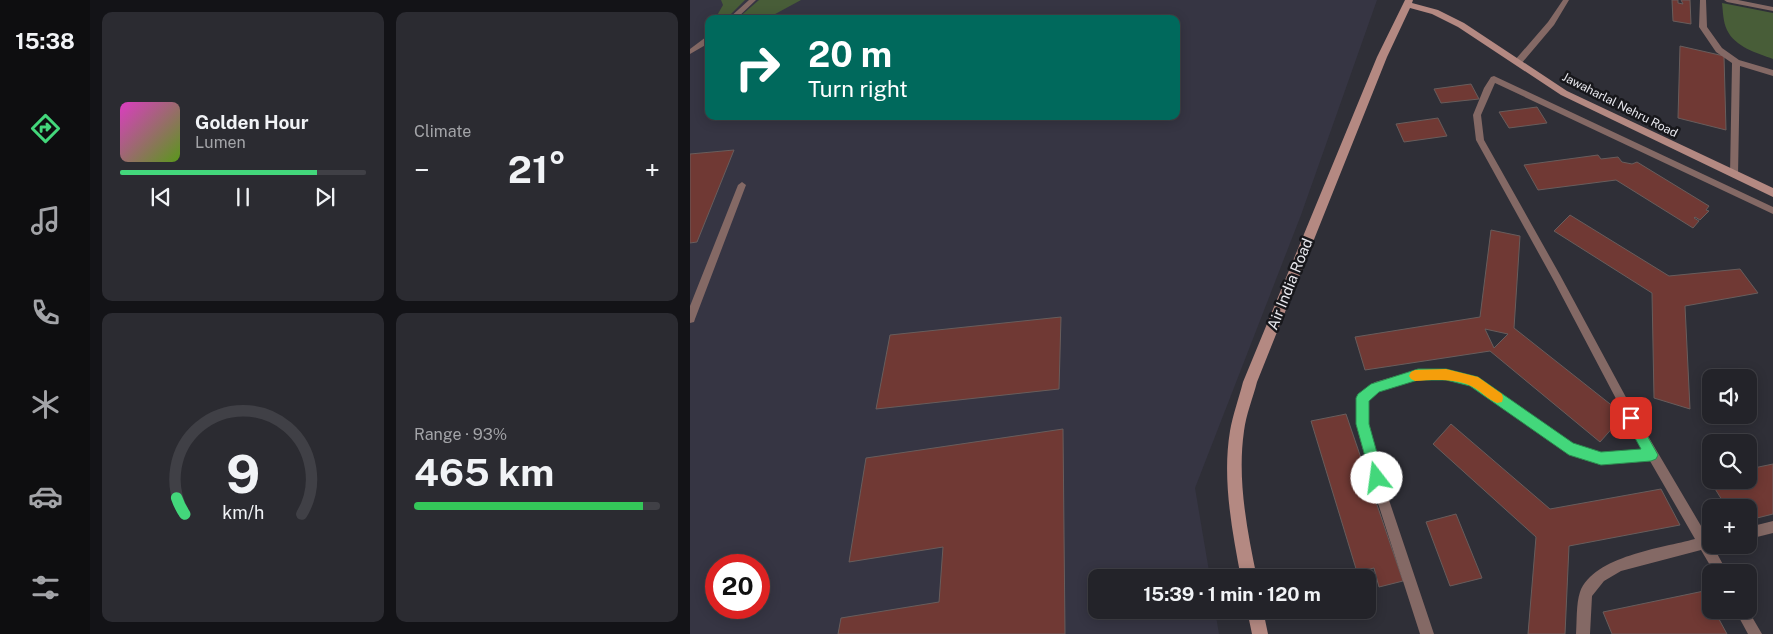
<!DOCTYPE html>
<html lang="en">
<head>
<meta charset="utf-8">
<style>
	body { margin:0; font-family:"Public Sans",sans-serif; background:#2b2b31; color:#f1f3f6; height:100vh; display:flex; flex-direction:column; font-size:19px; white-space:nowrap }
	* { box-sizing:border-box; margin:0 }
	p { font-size:16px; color:#a3a4a8 }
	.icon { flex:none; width:28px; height:28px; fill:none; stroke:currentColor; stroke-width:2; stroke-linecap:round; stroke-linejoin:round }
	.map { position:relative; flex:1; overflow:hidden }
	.side { display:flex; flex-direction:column; gap:12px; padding:12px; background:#131317; width:600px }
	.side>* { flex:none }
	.guide { position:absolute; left:15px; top:15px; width:475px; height:105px; border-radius:10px; box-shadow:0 2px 12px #0003,0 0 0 1px #404046; background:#00695c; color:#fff; overflow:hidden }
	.buttons { position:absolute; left:1012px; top:369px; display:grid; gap:10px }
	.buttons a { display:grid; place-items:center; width:55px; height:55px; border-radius:10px; background:#232329; box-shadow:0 2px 12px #0003,0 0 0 1px #404046; font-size:25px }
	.speed { position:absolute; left:15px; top:554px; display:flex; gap:10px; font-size:25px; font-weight:700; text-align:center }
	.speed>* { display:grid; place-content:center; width:65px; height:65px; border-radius:50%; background:#232329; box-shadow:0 2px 12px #0003,0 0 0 1px #404046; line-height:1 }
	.speed .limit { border:8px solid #d22; background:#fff; color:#111 }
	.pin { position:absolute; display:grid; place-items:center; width:42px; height:42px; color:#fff; margin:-21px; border-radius:10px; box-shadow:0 2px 8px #0006 }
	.me { position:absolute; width:55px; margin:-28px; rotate:345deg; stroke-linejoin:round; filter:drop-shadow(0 0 4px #0008) }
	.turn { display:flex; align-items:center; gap:18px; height:105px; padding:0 20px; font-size:22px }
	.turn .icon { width:65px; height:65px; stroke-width:2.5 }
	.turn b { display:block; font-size:35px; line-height:42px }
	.big { font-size:38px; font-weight:700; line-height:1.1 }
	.side .widget { flex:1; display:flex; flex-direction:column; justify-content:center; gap:8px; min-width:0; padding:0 18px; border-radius:10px; background:#2b2b31 }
	.side .dial { align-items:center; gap:0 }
	.dial svg { height:130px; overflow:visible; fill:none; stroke:#404046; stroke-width:7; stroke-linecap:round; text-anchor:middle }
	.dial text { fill:#f1f3f6; stroke:none }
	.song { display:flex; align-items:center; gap:15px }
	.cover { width:60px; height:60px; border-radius:8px; background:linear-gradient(135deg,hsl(310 70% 55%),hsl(90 70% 35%)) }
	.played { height:5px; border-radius:2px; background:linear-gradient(90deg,#43d77b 80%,#404046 80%) }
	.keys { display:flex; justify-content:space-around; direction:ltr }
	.heat { display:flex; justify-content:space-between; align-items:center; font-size:28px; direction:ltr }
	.charge { height:8px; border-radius:4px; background:linear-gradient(90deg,#34c759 93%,#404046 0) }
	.side .tiles { flex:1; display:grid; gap:12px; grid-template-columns:repeat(2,1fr) }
	.trip { position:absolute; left:398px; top:569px; width:288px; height:50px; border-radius:10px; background:#232329; box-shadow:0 2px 12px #0003,0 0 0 1px #404046; font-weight:700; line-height:50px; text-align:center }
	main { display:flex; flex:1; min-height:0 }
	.tabs { display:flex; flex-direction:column; width:90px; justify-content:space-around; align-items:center; background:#0e0e10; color:#a3a4a8 }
	.tabs .icon { width:35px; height:35px }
	.tabs .on { color:#43d77b }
	.tabs b { font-size:22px; color:#f1f3f6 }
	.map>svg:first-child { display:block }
</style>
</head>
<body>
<main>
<nav class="tabs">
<b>15:38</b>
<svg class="icon on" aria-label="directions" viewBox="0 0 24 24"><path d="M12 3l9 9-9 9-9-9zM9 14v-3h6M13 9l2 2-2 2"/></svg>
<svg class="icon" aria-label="music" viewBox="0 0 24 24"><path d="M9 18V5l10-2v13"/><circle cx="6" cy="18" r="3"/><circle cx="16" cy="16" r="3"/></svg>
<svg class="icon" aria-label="phone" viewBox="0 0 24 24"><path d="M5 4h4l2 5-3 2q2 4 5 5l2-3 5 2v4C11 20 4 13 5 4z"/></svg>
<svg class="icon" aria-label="climate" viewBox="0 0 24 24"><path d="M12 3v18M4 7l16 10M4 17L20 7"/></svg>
<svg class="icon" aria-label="car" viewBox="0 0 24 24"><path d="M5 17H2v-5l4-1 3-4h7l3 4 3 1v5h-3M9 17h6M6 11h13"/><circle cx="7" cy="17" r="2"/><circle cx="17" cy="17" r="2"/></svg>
<svg class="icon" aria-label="filters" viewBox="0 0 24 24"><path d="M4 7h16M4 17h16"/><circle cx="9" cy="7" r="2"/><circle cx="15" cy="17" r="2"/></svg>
</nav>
<section class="side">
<div class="tiles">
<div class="widget">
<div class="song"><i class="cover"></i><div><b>Golden Hour</b><p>Lumen</p></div></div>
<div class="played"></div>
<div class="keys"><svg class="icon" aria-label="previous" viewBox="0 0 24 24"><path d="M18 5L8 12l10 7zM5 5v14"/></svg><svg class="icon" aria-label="pause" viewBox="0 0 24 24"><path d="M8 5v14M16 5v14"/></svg><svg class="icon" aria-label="next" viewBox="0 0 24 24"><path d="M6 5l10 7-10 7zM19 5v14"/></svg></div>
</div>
<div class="widget"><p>Climate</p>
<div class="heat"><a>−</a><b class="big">21°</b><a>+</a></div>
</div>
<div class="widget dial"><svg viewBox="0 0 100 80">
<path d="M14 69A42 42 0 1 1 86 69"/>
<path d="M14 69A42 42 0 0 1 9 59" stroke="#43d77b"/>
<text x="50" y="56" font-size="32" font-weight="700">9</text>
<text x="50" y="72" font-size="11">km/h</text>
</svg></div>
<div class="widget"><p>Range · 93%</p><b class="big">465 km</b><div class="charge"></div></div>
</div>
</section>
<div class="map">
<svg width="1083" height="634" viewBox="0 0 1083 634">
	<rect width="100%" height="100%" fill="#2f2f37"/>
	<path fill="#363543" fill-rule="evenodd" d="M0 0H687L611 215 505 488 520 577 406 578V610H525L529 634H0ZM19 19H486V116H19ZM26 565H69V608H26Z"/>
	<path fill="#485d38" d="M31 0H55L36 19H25L33 5Z
		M69 0H111L76 19H47Z
		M1032 3 1083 13V59C1067 53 1045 47 1037 30 1033 22 1033 11 1032 3Z"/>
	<path fill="#703934" stroke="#685d5c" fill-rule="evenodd" d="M982 0H988V3L993 4 991 0H1000L1001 24 983 21Z
		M990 46 1034 56 1036 130 988 118Z
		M781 84 789 99 751 103 744 89Z
		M847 107 857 123 819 128 809 112Z
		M748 118 757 136 714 142 706 124Z
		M44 150 7 242 0 243V154Z
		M908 155 911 159 928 157 932 162 942 164 947 162 1019 206 1016 210 1019 211 1010 220 1005 217 1004 218 1009 221 1003 228 926 180 848 190 834 165Z
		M880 215 979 276 1050 269 1068 293 995 306 1000 409 964 398 962 293 864 231Z
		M801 230 830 236 824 328 934 415 910 442 800 351 675 370 665 337 790 317ZM795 329 818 334 804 348Z
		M371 317 369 389 186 409 200 335Z
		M656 414 713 581 689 587 684 568 667 572 621 421Z
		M761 424 860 509 971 489 990 525 879 546 875 634H838L846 537 743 444Z
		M373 429 375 634H148L151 618 249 602 253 547 159 562 176 458Z
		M1083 464V514L1059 520V508H1037L1017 476 1021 475V480H1059V469Z
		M766 514 792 578 760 586 736 522Z
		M1014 591 1021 605V610H1024L1037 634H922L913 612Z"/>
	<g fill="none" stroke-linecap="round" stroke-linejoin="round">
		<path fill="#846965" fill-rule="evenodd" d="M59 0H66L46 19H38Z
			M873 0H879L864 25 831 64H825V60L858 22Z
			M1010 0H1016L1017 27 1032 48 1049 60 1083 70V76L1050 66 1048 175 1044 178 1040 175 1042 63 1026 52 1009 27Z
			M1034 0H1048L1083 7V11L1037 2Z
			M16 37H19V43L0 54V49Z
			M804 76 1083 207V214L805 83 791 115 794 140 870 275 945 414 1017 536 1021 535V545H1025L1023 546 1037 572H1024L1011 550 931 571 914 581 902 596 900 634H886C887 621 886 604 890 592 904 556 972 548 1005 539L960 461 911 465 879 455 781 385 756 379 727 380 688 391 678 400V424L698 497 744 634H730L686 497 666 424 668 398 669 394 685 382 727 370 756 369 788 378 882 444 911 453 953 450 864 281 786 140 783 115 794 88 801 77Z
			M52 182 56 185 5 319 4 322 0 323V306L48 185Z
			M1083 521V533L1059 539V527Z
			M1045 610H1058L1072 634H1058Z"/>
		<path fill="#b48982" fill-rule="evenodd" d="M715 0H723L722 3 748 10 774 23 877 91 1083 188V197L871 95 768 27 742 14 720 8 697 57 567 382C563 398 556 414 554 431 547 479 557 530 567 578H551C542 530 532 479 540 431 543 414 549 398 553 382L687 57Z
			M557 610H573L578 634H562Z"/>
	</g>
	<path fill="#43d77b" stroke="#2c8c50" d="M728 369H756L788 377 883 443 911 452 951 449 934 418 936 414 941 412 945 414 968 455 966 459 961 461 911 465 879 455 780 386 756 380H728L689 392 679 401V424L694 478 692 483 687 485 683 483 681 478 666 424V398L668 394 681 384Z"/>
	<path fill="#f59e0b" d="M756 369 788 377 812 394 813 398 812 402 807 403C797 399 790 390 781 386 764 378 743 380 725 381L721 379 719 376 721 372 725 370Z"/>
	<g text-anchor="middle" stroke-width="5" stroke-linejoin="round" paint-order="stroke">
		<g font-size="12" fill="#e8e8ee" stroke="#17171b">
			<text transform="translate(930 105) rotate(27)" y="4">Jawaharlal Nehru Road</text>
		</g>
		<g font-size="15" fill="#e8e8ee" stroke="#17171b">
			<text transform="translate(600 284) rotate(-68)" y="5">Air India Road</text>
		</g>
	</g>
</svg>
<div class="buttons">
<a><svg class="icon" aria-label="sound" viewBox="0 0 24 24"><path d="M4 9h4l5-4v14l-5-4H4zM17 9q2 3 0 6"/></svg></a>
<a><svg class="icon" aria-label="search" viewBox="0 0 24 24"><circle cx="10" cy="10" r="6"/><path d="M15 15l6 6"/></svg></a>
<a>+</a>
<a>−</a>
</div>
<div class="speed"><div class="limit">20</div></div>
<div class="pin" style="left:941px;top:418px;background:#d93025"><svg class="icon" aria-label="arrive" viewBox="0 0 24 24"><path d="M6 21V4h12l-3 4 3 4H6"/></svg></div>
<svg class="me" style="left:687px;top:478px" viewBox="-20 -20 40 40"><circle r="19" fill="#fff"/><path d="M0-13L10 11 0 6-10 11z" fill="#43d77b"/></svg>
<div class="trip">15:39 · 1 min · 120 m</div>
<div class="guide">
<div class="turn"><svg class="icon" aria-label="right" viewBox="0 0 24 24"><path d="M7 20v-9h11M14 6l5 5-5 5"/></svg><div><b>20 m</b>Turn right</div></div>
</div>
</div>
</main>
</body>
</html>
